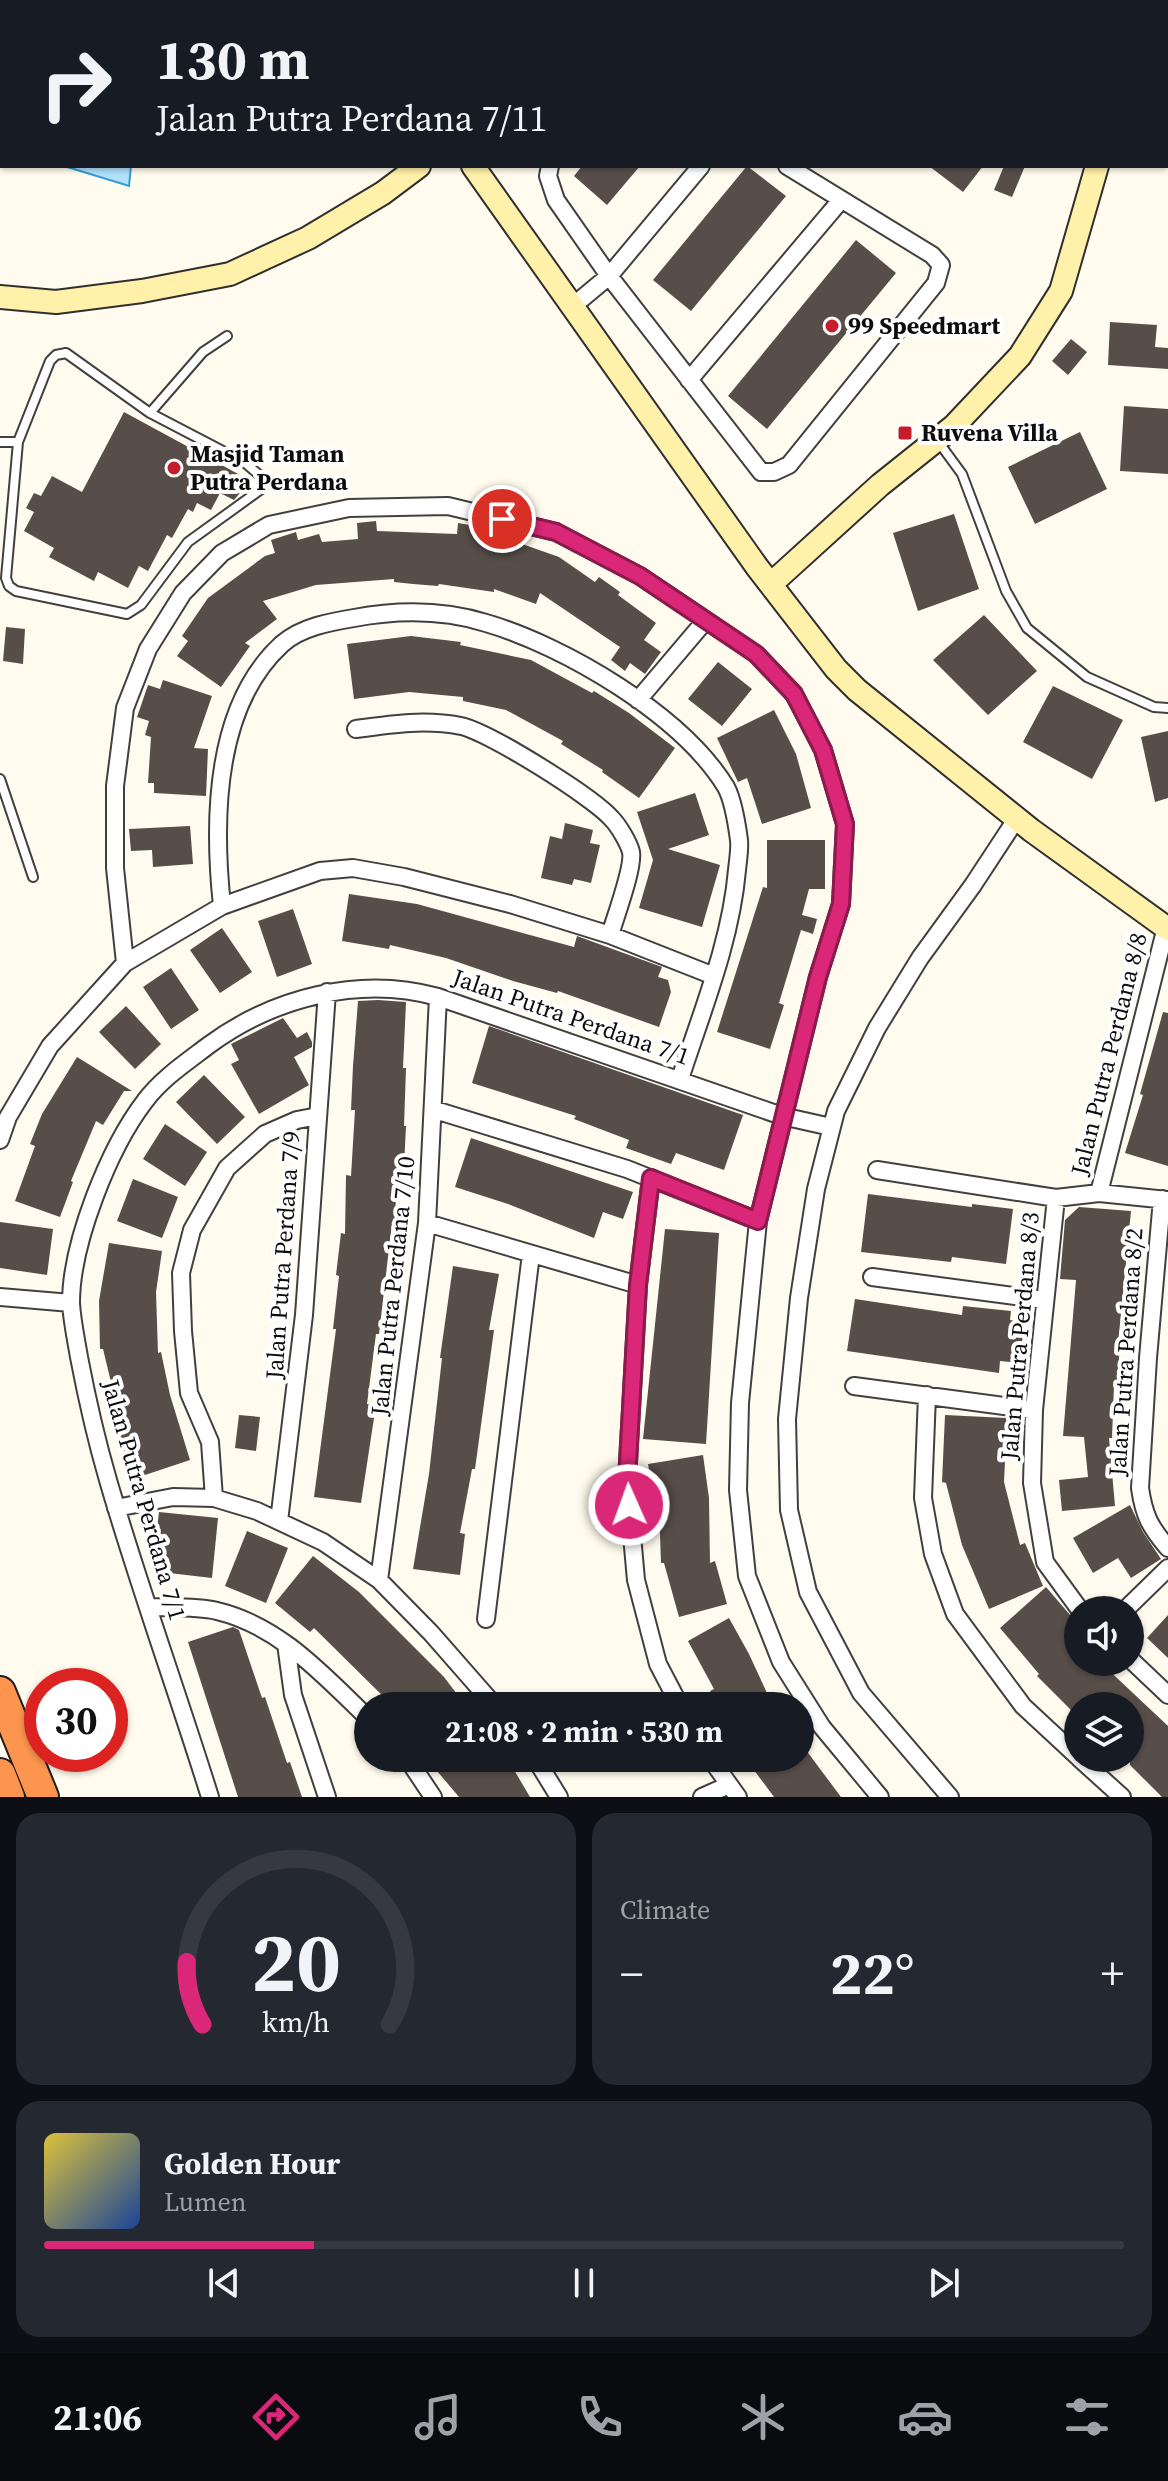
<!DOCTYPE html>
<html lang="en">
<head>
<meta charset="utf-8">
<style>
	body { margin:0; font-family:"Source Serif 4",serif; background:#242831; color:#f1f3f6; height:100vh; display:flex; flex-direction:column; font-size:30px; white-space:nowrap }
	* { box-sizing:border-box; margin:0 }
	p { font-size:26px; color:#9ea1a6 }
	.icon { flex:none; width:44px; height:44px; fill:none; stroke:currentColor; stroke-width:2; stroke-linecap:round; stroke-linejoin:round }
	.map { position:relative; height:1797px; overflow:hidden }
	.sheet { display:flex; flex-direction:column; gap:16px; padding:16px; background:#0d0f14; flex:1 }
	.sheet>* { flex:none }
	.guide { position:absolute; left:0px; top:0px; width:1168px; height:168px; box-shadow:0 2px 6px #0004; background:#171b24; color:#f1f3f6; overflow:hidden }
	.fabs { position:absolute; left:1064px; top:1596px; display:grid; gap:16px }
	.fabs a { display:grid; place-items:center; width:80px; height:80px; border-radius:50%; background:#171b24; box-shadow:0 2px 6px #0004; font-size:40px }
	.speed { position:absolute; left:24px; top:1668px; display:flex; gap:16px; font-size:40px; font-weight:700; text-align:center }
	.speed>* { display:grid; place-content:center; width:104px; height:104px; border-radius:50%; background:#171b24; box-shadow:0 2px 6px #0004; line-height:1 }
	.speed .limit { border:12px solid #d22; background:#fff; color:#111 }
	.pin { position:absolute; display:grid; place-items:center; width:68px; height:68px; color:#fff; margin:-34px; border:4px solid #fff; border-radius:50%; box-shadow:0 2px 8px #0007 }
	.me { position:absolute; width:88px; margin:-44px; rotate:358deg; stroke-linejoin:round; filter:drop-shadow(0 0 6px #0008) }
	.turn { display:flex; align-items:center; gap:28px; height:168px; padding:0 24px; font-size:36px }
	.turn .icon { width:104px; height:104px; stroke-width:2.5 }
	.turn b { display:block; font-size:56px; line-height:68px }
	.big { font-size:60px; font-weight:700; line-height:1.1 }
	.sheet .card { flex:1; display:flex; flex-direction:column; justify-content:center; gap:12px; min-width:0; padding:0 28px; border-radius:24px; background:#242831 }
	.sheet .dial { align-items:center; gap:0 }
	.dial svg { height:208px; overflow:visible; fill:none; stroke:#363941; stroke-width:7; stroke-linecap:round; text-anchor:middle }
	.dial text { fill:#f1f3f6; stroke:none }
	.song { display:flex; align-items:center; gap:24px }
	.cover { width:96px; height:96px; border-radius:12px; background:linear-gradient(135deg,hsl(50 70% 55%),hsl(220 70% 35%)) }
	.played { height:8px; border-radius:4px; background:linear-gradient(90deg,#db2777 25%,#363941 25%) }
	.keys { display:flex; justify-content:space-around; direction:ltr }
	.heat { display:flex; justify-content:space-between; align-items:center; font-size:44px; direction:ltr }
	.sheet .tiles { flex:1; display:grid; gap:16px; grid-template-columns:1fr 1fr }
	.card:last-child { grid-column:span 2 }
	.trip { position:absolute; left:354px; top:1692px; width:460px; height:80px; border-radius:40px; background:#171b24; box-shadow:0 2px 6px #0004; font-weight:700; line-height:80px; text-align:center }
	.dock { display:flex; height:128px; justify-content:space-around; align-items:center; background:#090b0e; color:#9ea1a6 }
	.dock .icon { width:56px; height:56px }
	.dock .on { color:#db2777 }
	.dock b { font-size:36px; color:#f1f3f6 }
	.map>svg:first-child { display:block }
</style>
</head>
<body>
<div class="map">
<svg width="1168" height="1797" viewBox="0 0 1168 1797">
	<rect width="100%" height="100%" fill="#fffbee"/>
	<path fill="#afe2fa" stroke="#329cd5" stroke-width="2" d="M0 0H456L2 2V147Z
		M64 166H131L129 186Z"/>
	<path fill="#574e49" d="M582 166H640L607 205 574 176Z
		M747 166 786 196 691 311 653 280Z
		M929 166H983L963 192Z
		M1004 166H1025L1012 197 994 190Z
		M856 240 896 273 767 429 728 396Z
		M1110 322 1157 325 1155 347 1168 348V369L1108 365Z
		M1071 339 1087 352 1068 375 1052 361Z
		M1124 406 1168 409V474L1120 471Z
		M124 412 240 475 237 482 245 487 234 500 220 493 211 510 197 503 193 512 188 509 172 538 167 535 148 571 139 566 128 588 98 572 94 581 49 557 54 548 24 531 34 512 26 508 34 493 41 496 52 476 82 492Z
		M1080 432 1107 489 1035 524 1008 467Z
		M954 514 979 589 918 611 893 533Z
		M376 521 377 531 457 534 458 523 503 531 502 537 559 557 595 582 599 577 620 592 618 595 656 623 644 640 661 652 645 674 630 663 625 671 611 660 620 647 540 593 536 604 494 589V592L439 584 438 586 413 584 394 582V579L316 585 263 601 277 619 245 643 250 646 221 687 177 656 188 641 182 636 208 598 265 556 275 553 271 540 296 532 298 540 319 534 322 542 358 539 357 523Z
		M984 615 1037 671 988 715 933 660Z
		M6 627 25 629 23 664 3 661Z
		M411 636 461 642 460 645 531 660 592 693 594 691 629 713 675 748 639 798 602 772 603 770 561 744 563 741 506 710 463 701V697L409 692 354 699 347 644Z
		M718 662 752 689 722 726 688 699Z
		M163 680 212 696 194 748 208 749 206 796 154 793V783H148L151 737 145 735 149 721 137 717 148 685 160 689Z
		M1053 686 1123 720 1092 779 1023 742Z
		M774 710 796 754 811 808 762 824 747 778 738 782 717 738Z
		M1168 731V798L1155 802 1141 737Z
		M695 793 709 835 668 849 720 865 702 927 639 908 653 860 637 812Z
		M565 823 593 830 590 843 600 845 591 883 574 879 572 885 541 878 550 836 562 839Z
		M190 826 193 864 153 867 152 850 131 851 129 829Z
		M767 840H825V889H809L802 915 817 919 813 934 801 930 779 1003 784 1005 770 1049 717 1032 763 887 767 888Z
		M349 894 417 904 574 947 577 936 662 967 658 977 668 980 671 992 659 1027 558 991 557 993 513 981 446 958 390 945 389 949 342 941Z
		M293 909 312 964 277 977 258 921Z
		M222 928 252 972 220 993 190 950Z
		M171 968 199 1010 171 1029 143 987Z
		M378 1000 406 1002 403 1068H406L404 1126H406L404 1167 397 1166 395 1223H392L379 1334H376L367 1404 376 1405 361 1503 314 1497 336 1329H333L339 1276 336 1275 341 1233 345 1234 346 1175 351 1176 355 1110H351L353 1066 358 1001Z
		M126 1006 161 1044 135 1069 99 1032Z
		M1163 1012 1168 1013V1166L1125 1153 1143 1095 1140 1094Z
		M283 1018 297 1038 307 1032 312 1042V1047L294 1057 309 1085 259 1114 231 1064 239 1060 231 1044Z
		M489 1026 743 1115 724 1170 676 1153 671 1164 626 1148 629 1140 574 1119 576 1116 472 1083Z
		M77 1057 132 1091H124L103 1125 96 1121 71 1181 73 1182 60 1217 15 1201 35 1146 30 1144 42 1114Z
		M204 1075 245 1117 217 1144 176 1102Z
		M165 1124 207 1152 185 1186 143 1159Z
		M471 1138 633 1192 623 1219 603 1212 594 1238 508 1204 455 1187Z
		M133 1179 178 1197 162 1238 117 1221Z
		M868 1194 972 1207V1204L1013 1209 1006 1264 952 1257 951 1262 861 1252Z
		M1079 1207 1131 1211 1118 1344 1120 1345 1117 1385H1114L1112 1438H1109L1115 1506 1062 1511 1059 1480 1088 1477 1084 1437 1063 1436 1076 1280 1060 1279 1065 1220Z
		M0 1222 53 1229 47 1275 0 1268Z
		M665 1229 719 1233 706 1444 643 1439Z
		M109 1243 162 1251 156 1292 158 1353 161 1352 170 1395 190 1460 133 1479 117 1430 122 1428 103 1349H100L99 1301Z
		M453 1266 499 1274 489 1330H494L475 1469H472L460 1533 465 1534 460 1575 413 1569 429 1474 442 1358H440Z
		M855 1299 962 1315 963 1306 1011 1311 1010 1320 1024 1322 1020 1363 1000 1361 999 1373 847 1351Z
		M239 1415 260 1417 256 1451 235 1448Z
		M945 1415 1007 1418 1004 1482 1020 1545 1025 1543 1043 1586 989 1609 962 1545 946 1483 942 1482Z
		M703 1455 709 1498 710 1563 715 1561 727 1604 679 1617 664 1563H661L659 1506H655L648 1464Z
		M1130 1505 1143 1532 1161 1559 1131 1578 1118 1558 1093 1573 1073 1538Z
		M159 1512 218 1518 212 1578 152 1571Z
		M247 1531 288 1548 266 1603 225 1586Z
		M313 1556 359 1592 444 1677 466 1706H393L314 1628 310 1632 275 1603Z
		M1046 1587 1077 1623 1070 1629 1078 1637V1662H1100L1168 1726V1797H1162L1130 1765V1706H1078V1717L1037 1676 1039 1674 1000 1628Z
		M1168 1615V1658L1147 1638Z
		M729 1618 749 1654 773 1706H717L710 1691 714 1689 688 1641Z
		M233 1627 239 1630 262 1698 265 1697 287 1763 290 1762 302 1797H238L188 1642Z
		M800 1742 841 1797H774L745 1758H797L800 1763Z
		M426 1758H507L530 1797H459Z"/>
	<g fill="none" stroke-linecap="round" stroke-linejoin="round">
		<g stroke="#404040" stroke-width="12">
			<path id="lane" d="M66 353 150 413 244 462 264 479 267 485 188 542 141 605 127 614 16 591 9 586 6 578 18 442 50 361 56 355Z
				M150 413 203 352 227 336
				M937 440 962 474 1006 591 1027 628 1087 677 1154 707 1168 708
				M0 442H18
				M0 779 33 877"/>
		</g>
		<g stroke="#404040" stroke-width="20">
			<path id="street" d="M656 2 657 0
				M796 2 797 0
				M550 166 548 176 556 200 609 276 761 472H774L789 465 936 283 941 265 932 255 787 166
				M573 306 609 276 701 166
				M689 380 841 200
				M638 700 705 621
				M356 729C392 724 425 719 461 726 489 732 593 797 612 819 618 825 629 843 631 852 634 867 615 918 610 935
				M222 906C213 821 214 706 282 644 301 627 330 622 354 618 397 610 444 610 486 623 565 646 682 715 726 787 733 800 737 825 739 840 740 849 738 860 737 870 731 941 702 1011 680 1079
				M125 963 115 868V786L125 708 148 649 183 593 222 553 269 525 349 508 448 506 556 532 640 576 756 654 794 694 823 750 845 824 841 904 818 977 758 1221 740 1403 738 1490 747 1576 781 1662 822 1727 880 1797
				M435 1110 627 1169 758 1221
				M0 1140 8 1117 50 1046 125 963 222 906 320 871 353 868 404 877 510 904 610 935 714 976
				M877 1170 1056 1198 1099 1193 1168 1200
				M651 1178 638 1285 627 1480 636 1580 658 1664 680 1706
				M1099 1193 1166 927
				M1056 1198 1034 1410 1032 1483 1045 1562 1080 1610
				M1162 1199 1148 1358 1140 1488C1144 1516 1150 1527 1168 1548
				M427 1223 638 1285
				M872 1277 1044 1300
				M0 1297 71 1303
				M854 1386 1034 1410
				M927 1395 923 1498 933 1554 955 1614 1023 1706 1078 1757
				M214 1498 210 1442 189 1393 183 1331 181 1273 192 1230 227 1168 265 1134 297 1120 318 1116
				M116 1508 173 1497 214 1498 257 1511 323 1542 379 1580 431 1633 495 1706
				M279 1521 304 1315 327 992
				M379 1580 427 1223 438 997
				M148 1607C170 1608 196 1606 217 1611 280 1626 323 1675 368 1718
				M1125 1610 1168 1568
				M486 1619 531 1254
				M286 1644 293 1695 327 1797
				M1130 1659 1168 1695
				M407 1758 433 1797
				M535 1758 559 1797
				M710 1758 738 1797
				M1079 1758 1122 1797
				M210 1797C177 1691 139 1587 108 1480 96 1439 87 1399 79 1357 76 1339 72 1321 71 1303 71 1243 109 1148 145 1101 161 1079 188 1061 209 1045 273 998 359 975 438 997L782 1116 831 1127
				M702 1797 729 1785
				M950 1797 861 1693 808 1592 789 1510 787 1419 799 1298 816 1189 836 1111 877 1028 920 958 973 885 1017 818"/>
		</g>
		<g stroke="#2f2f2f" stroke-width="26">
			<path id="secondary" d="M1123 2V0
				M473 166 757 567 836 669 857 690 1031 830 1168 929
				M0 297 56 302 142 291 230 274 308 238 383 193 419 166
				M771 584 880 485 954 426 1020 356 1061 291 1097 166"/>
		</g>
		<g stroke="#1e1e1e" stroke-width="34">
			<path id="highway" d="M0 1692 43 1797
				M0 1774 9 1797"/>
		</g>
		<use href="#lane" stroke="#fff" stroke-width="8"/>
		<use href="#street" stroke="#fff" stroke-width="16"/>
		<use href="#secondary" stroke="#fff1a9" stroke-width="22"/>
		<use href="#highway" stroke="#fd954e" stroke-width="30"/>
	</g>
	<g fill="none" stroke-linecap="round" stroke-linejoin="round">
		<g stroke="#8e194d" stroke-width="20">
			<path id="route" d="M502 519 556 532 640 576 756 654 794 694 823 750 845 824 841 904 818 977 758 1221 651 1178 638 1285 627 1480 629 1505"/>
		</g>
		<use href="#route" stroke="#db2777" stroke-width="14"/>
	</g>
	<g fill="#c61d2d" stroke="#fff" stroke-width="3">
		<circle cx="832" cy="326" r="8"/>
		<rect x="897" y="425" width="16" height="16" rx="4"/>
		<circle cx="174" cy="468" r="8"/>
	</g>
	<g text-anchor="middle" stroke-width="8" stroke-linejoin="round" paint-order="stroke">
		<g font-size="24" font-weight="bold" fill="#0d0d0d" stroke="#fff" text-anchor="start">
			<text x="848" y="334">99 Speedmart</text>
			<text x="921" y="441">Ruvena Villa</text>
			<text x="190" y="462">Masjid Taman<tspan x="190" dy="28">Putra Perdana</tspan></text>
		</g>
		<g font-size="24" fill="#0d0d0d" stroke="#fff">
			<text transform="translate(571 1017) rotate(19)" y="8">Jalan Putra Perdana 7/1</text>
			<text transform="translate(1109 1054) rotate(-76)" y="8">Jalan Putra Perdana 8/8</text>
			<text transform="translate(283 1255) rotate(-86)" y="8">Jalan Putra Perdana 7/9</text>
			<text transform="translate(393 1286) rotate(-84)" y="8">Jalan Putra Perdana 7/10</text>
			<text transform="translate(1020 1336) rotate(-85)" y="8">Jalan Putra Perdana 8/3</text>
			<text transform="translate(1126 1352) rotate(-86)" y="8">Jalan Putra Perdana 8/2</text>
			<text transform="translate(144 1500) rotate(74)" y="8">Jalan Putra Perdana 7/1</text>
		</g>
	</g>
</svg>
<div class="fabs">
<a><svg class="icon" aria-label="sound" viewBox="0 0 24 24"><path d="M4 9h4l5-4v14l-5-4H4zM17 9q2 3 0 6"/></svg></a>
<a><svg class="icon" aria-label="layers" viewBox="0 0 24 24"><path d="M12 4l9 5-9 5-9-5zM3 14l9 5 9-5"/></svg></a>
</div>
<div class="speed"><div class="limit">30</div></div>
<div class="pin" style="left:502px;top:519px;background:#d93025"><svg class="icon" aria-label="arrive" viewBox="0 0 24 24"><path d="M6 21V4h12l-3 4 3 4H6"/></svg></div>
<svg class="me" style="left:629px;top:1505px" viewBox="-20 -20 40 40"><circle r="17" fill="#db2777" stroke="#fff" stroke-width="3"/><path d="M0-11L8 9 0 5-8 9z" fill="#fff"/></svg>
<div class="trip">21:08 · 2 min · 530 m</div>
<div class="guide">
<div class="turn"><svg class="icon" aria-label="right" viewBox="0 0 24 24"><path d="M7 20v-9h11M14 6l5 5-5 5"/></svg><div><b>130 m</b>Jalan Putra Perdana 7/11</div></div>
</div>
</div>
<section class="sheet">
<div class="tiles">
<div class="card dial"><svg viewBox="0 0 100 80">
<path d="M14 69A42 42 0 1 1 86 69"/>
<path d="M14 69A42 42 0 0 1 8 45" stroke="#db2777"/>
<text x="50" y="56" font-size="32" font-weight="700">20</text>
<text x="50" y="72" font-size="11">km/h</text>
</svg></div>
<div class="card"><p>Climate</p>
<div class="heat"><a>−</a><b class="big">22°</b><a>+</a></div>
</div>
<div class="card">
<div class="song"><i class="cover"></i><div><b>Golden Hour</b><p>Lumen</p></div></div>
<div class="played"></div>
<div class="keys"><svg class="icon" aria-label="previous" viewBox="0 0 24 24"><path d="M18 5L8 12l10 7zM5 5v14"/></svg><svg class="icon" aria-label="pause" viewBox="0 0 24 24"><path d="M8 5v14M16 5v14"/></svg><svg class="icon" aria-label="next" viewBox="0 0 24 24"><path d="M6 5l10 7-10 7zM19 5v14"/></svg></div>
</div>
</div>
</section>
<nav class="dock">
<b>21:06</b>
<svg class="icon on" aria-label="directions" viewBox="0 0 24 24"><path d="M12 3l9 9-9 9-9-9zM9 14v-3h6M13 9l2 2-2 2"/></svg>
<svg class="icon" aria-label="music" viewBox="0 0 24 24"><path d="M9 18V5l10-2v13"/><circle cx="6" cy="18" r="3"/><circle cx="16" cy="16" r="3"/></svg>
<svg class="icon" aria-label="phone" viewBox="0 0 24 24"><path d="M5 4h4l2 5-3 2q2 4 5 5l2-3 5 2v4C11 20 4 13 5 4z"/></svg>
<svg class="icon" aria-label="climate" viewBox="0 0 24 24"><path d="M12 3v18M4 7l16 10M4 17L20 7"/></svg>
<svg class="icon" aria-label="car" viewBox="0 0 24 24"><path d="M5 17H2v-5l4-1 3-4h7l3 4 3 1v5h-3M9 17h6M6 11h13"/><circle cx="7" cy="17" r="2"/><circle cx="17" cy="17" r="2"/></svg>
<svg class="icon" aria-label="filters" viewBox="0 0 24 24"><path d="M4 7h16M4 17h16"/><circle cx="9" cy="7" r="2"/><circle cx="15" cy="17" r="2"/></svg>
</nav>
</body>
</html>
